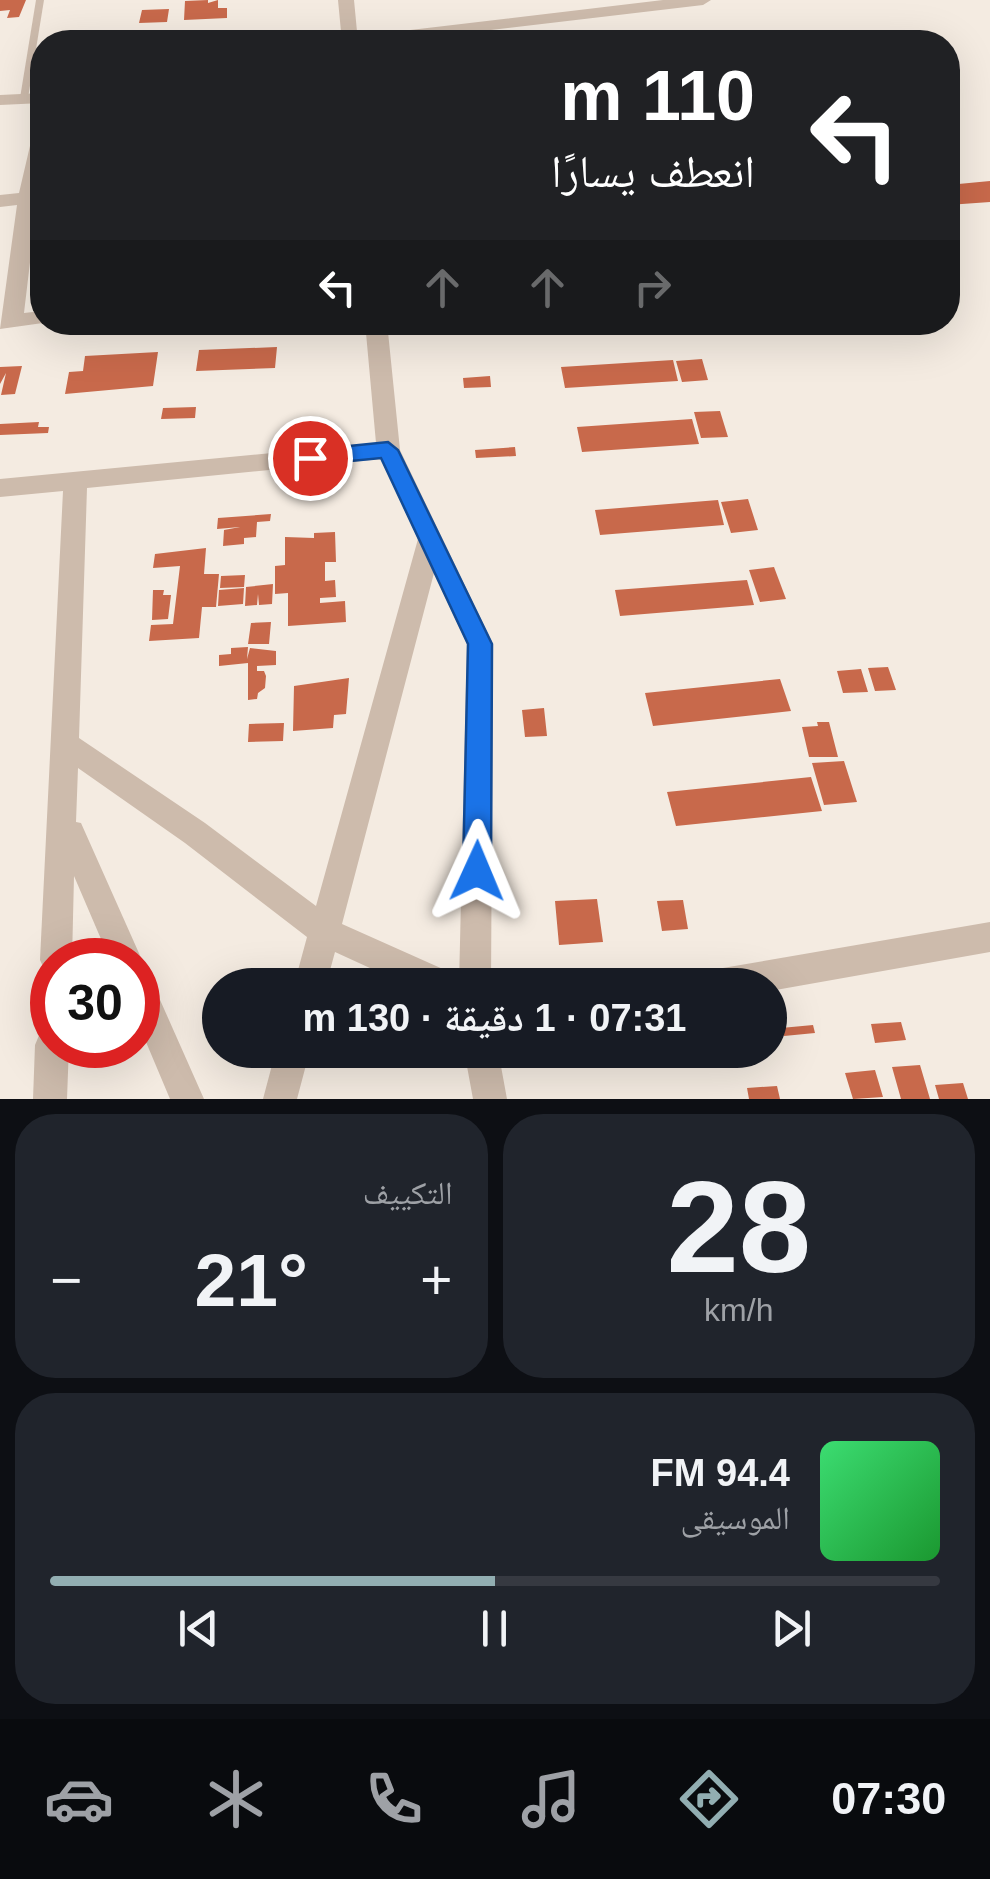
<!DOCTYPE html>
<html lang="ar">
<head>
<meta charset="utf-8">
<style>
	body { margin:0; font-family:Arial,"Noto Naskh Arabic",sans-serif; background:#20242c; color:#f1f3f6; direction:rtl; height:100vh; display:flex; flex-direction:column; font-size:38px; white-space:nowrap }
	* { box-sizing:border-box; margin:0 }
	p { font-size:32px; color:#9ea1a6 }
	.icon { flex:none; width:55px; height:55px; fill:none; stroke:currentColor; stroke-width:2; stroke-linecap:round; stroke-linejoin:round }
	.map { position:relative; height:1099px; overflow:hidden; direction:ltr }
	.drawer { display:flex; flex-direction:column; gap:15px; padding:15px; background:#0d0f14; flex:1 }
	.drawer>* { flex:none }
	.top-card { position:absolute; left:30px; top:30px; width:930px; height:305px; border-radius:40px; box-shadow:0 10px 40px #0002; direction:rtl; background:#202124; color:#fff; overflow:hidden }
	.speed { position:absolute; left:30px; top:938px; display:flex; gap:20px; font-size:50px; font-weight:700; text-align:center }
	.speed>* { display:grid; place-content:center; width:130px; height:130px; border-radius:50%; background:#171b24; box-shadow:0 10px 40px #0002; line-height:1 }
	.speed .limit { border:15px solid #d22; background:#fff; color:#111 }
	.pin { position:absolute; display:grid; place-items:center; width:85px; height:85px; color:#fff; margin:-42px; border:5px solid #fff; border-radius:50%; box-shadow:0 2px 10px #0007 }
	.me { position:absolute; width:110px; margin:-55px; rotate:1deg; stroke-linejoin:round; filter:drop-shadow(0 0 8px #0008) }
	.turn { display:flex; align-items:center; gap:35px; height:210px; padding:0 40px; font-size:45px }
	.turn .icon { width:130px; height:130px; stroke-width:2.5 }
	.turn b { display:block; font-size:70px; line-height:85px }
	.lanes { display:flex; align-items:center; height:95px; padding:0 40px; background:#0003; justify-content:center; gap:50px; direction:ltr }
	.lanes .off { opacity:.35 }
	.big { font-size:75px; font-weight:800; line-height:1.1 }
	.drawer .tile { flex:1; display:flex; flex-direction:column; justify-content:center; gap:15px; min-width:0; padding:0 35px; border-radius:40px; background:#20242c }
	.drawer .dial { align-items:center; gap:0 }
	.dial b { font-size:130px; line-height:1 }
	.song { display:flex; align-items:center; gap:30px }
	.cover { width:120px; height:120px; border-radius:15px; background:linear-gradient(135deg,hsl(140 70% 55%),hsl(130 70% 35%)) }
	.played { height:10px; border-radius:5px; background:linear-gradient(90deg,#92aeb2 50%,#363941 50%) }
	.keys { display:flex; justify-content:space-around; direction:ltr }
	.heat { display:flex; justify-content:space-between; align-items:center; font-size:55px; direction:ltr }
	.drawer .tiles { flex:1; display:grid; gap:15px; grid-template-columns:1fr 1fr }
	.tile:last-child { grid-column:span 2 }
	.trip { position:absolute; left:202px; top:968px; width:585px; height:100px; border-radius:50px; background:#171b24; box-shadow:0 10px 40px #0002; font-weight:800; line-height:100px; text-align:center; direction:rtl }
	.menu { display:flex; height:160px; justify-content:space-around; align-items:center; background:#090b0e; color:#9ea1a6 }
	.menu .icon { width:70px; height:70px }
	.menu .current { color:#92aeb2 }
	.menu b { font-size:45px; color:#f1f3f6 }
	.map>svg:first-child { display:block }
</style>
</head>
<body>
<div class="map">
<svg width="990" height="1099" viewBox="0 0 990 1099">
	<rect width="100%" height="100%" fill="#f4ebe1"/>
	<path fill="#c8694b" d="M0 0H26L19 17 7 18 10 10 0 11Z
		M208 0V3L218 0V8H227V18L184 20 185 1Z
		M169 9 167 22 139 23 142 10Z
		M990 181V202L948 205V185Z
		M277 347 275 368 196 371 199 350Z
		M158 352 153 386 65 394 69 372 83 371 85 356Z
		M702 359 708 380 682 382 676 361Z
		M673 360 678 381 565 388 561 367Z
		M22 366 15 394 1 395 6 373 0 384V367Z
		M490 376 491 387 464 388 463 378Z
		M196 407 195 418 161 419 163 408Z
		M720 411 728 437 701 438 694 412Z
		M692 419 699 444 582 452 577 427Z
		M39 422 38 427H49L48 433 0 435V424Z
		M515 447 516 456 476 458 475 450Z
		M748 499 758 530 731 533 721 502Z
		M718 500 724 525 600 535 595 510Z
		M271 514 270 521 257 522 256 537 244 538V544L223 546 224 530 240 527 217 529 218 518Z
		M335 532 336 562H325V581L335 580 336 597 320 598V603L345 601 346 622 288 626V593L275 594V566L285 565V537L314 538V533Z
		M206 548 204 574H219L216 607H202L199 638 149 641 151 625 173 624 180 566 153 568 155 554Z
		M774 567 786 599 760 602 749 570Z
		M245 575 244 587 220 588 221 576Z
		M747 580 754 605 620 616 615 590Z
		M273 584 272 604 259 605 258 594 257 605 245 606 246 587Z
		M244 588 243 604 218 606 219 590Z
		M153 590H164L163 595H171L168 619 152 620Z
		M271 622 269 644H248L251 623Z
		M248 647 247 659 250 648 276 651V665L257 666V671H264L266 676 265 688 258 693 257 699 248 700V663L219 666V655L231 654V648Z
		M888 667 896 690 875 691 868 668Z
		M861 669 868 692 843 693 837 671Z
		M349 678 346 714 334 715 333 728 293 731 294 686Z
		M780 679 791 711 653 726 645 693Z
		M544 708 547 736 525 737 522 710Z
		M817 722H829L838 757H809L802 727 818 726Z
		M284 723 283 741 248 742 249 724Z
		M844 761 857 802 824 805 812 763Z
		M811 777 822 811 676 826 667 792Z
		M597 899 603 942 559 945 555 901Z
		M683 900 688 929 662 931 657 901Z
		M901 1022 906 1040 875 1043 871 1024Z
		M813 1025 815 1033 784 1036 781 1028Z
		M920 1065 930 1099H901L892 1067Z
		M875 1070 883 1097 853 1099 845 1073Z
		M963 1083 968 1099H939L935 1085Z
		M777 1086 780 1099H749L747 1088Z"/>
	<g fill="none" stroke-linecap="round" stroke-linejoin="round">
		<path fill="#cdbbac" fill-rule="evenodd" d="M36 0H44L28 98 24 101 20 98Z"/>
		<path fill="#cdbbac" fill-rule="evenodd" d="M663 0H711L703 5 389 42H343L351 37Z
			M42 128 39 192 42 191V203H37L24 313 42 311V322H50L0 329 17 205 0 207V195L19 193 33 133Z
			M365 322H387L400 450 493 644 491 985H407L335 952 326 985H294L307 937 185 843 78 768 76 822 81 823 142 960 138 970V960H110L74 876 72 960H52V974L45 971 40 960 63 491 0 497V479L376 443ZM381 459 418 539 316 906 205 823 79 738 87 488ZM434 573 467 644 459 985 454 974 342 924Z
			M990 922V952L770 991V985H701L706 974 717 969Z
			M138 970 149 975 204 1099H170L138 1023Z
			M52 1028V1045H69L67 1099H33L35 1045 40 1033Z
			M276 1050H310L297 1099H263Z
			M464 1050H498L507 1099H473Z"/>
		<path fill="#cdbbac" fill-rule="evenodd" d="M338 0H354L358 42H342Z
			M42 93V103L0 105V95Z"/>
	</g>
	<path fill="#1a73e8" stroke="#114b97" stroke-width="2.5" d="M388 442 398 450 492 644 491 871 487 880 477 884 467 880 463 871 468 644 381 458 310 465 299 458 310 450Z"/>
</svg>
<div class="speed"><div class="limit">30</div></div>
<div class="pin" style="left:310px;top:458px;background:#d93025"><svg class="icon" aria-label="arrive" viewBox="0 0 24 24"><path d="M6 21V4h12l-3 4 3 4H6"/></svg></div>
<svg class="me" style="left:477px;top:871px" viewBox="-20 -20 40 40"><path d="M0-17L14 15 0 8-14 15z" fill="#1a73e8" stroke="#fff" stroke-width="4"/></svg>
<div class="trip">07:31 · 1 دقيقة · 130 m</div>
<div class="top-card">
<div class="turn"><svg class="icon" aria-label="left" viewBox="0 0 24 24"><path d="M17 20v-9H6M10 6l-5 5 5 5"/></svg><div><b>110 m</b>انعطف يسارًا</div></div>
<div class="lanes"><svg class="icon" aria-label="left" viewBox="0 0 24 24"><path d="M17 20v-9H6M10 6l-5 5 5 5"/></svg><svg class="icon off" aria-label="ahead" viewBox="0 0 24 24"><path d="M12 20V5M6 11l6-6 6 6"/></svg><svg class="icon off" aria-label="ahead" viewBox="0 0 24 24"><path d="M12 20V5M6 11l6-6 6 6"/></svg><svg class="icon off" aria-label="right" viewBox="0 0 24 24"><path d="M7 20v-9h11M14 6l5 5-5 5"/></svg></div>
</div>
</div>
<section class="drawer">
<div class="tiles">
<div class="tile dial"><b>28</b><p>km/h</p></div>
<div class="tile"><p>التكييف</p>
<div class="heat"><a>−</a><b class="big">21°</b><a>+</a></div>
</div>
<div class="tile">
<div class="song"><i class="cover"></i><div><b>94.4 FM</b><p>الموسيقى</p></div></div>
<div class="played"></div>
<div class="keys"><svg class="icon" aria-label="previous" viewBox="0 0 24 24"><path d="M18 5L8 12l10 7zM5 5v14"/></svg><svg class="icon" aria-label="pause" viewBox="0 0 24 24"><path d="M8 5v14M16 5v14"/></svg><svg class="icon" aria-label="next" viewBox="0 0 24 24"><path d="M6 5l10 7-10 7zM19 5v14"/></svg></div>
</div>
</div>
</section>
<nav class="menu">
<b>07:30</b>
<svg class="icon current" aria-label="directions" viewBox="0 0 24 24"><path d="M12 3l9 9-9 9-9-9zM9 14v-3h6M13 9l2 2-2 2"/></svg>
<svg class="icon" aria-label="music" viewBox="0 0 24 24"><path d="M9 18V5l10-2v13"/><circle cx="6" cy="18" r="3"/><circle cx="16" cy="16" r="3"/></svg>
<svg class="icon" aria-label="phone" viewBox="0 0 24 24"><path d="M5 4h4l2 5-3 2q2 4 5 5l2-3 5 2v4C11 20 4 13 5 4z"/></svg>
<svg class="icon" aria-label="climate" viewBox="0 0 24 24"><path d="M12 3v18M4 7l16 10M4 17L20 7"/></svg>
<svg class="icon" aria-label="car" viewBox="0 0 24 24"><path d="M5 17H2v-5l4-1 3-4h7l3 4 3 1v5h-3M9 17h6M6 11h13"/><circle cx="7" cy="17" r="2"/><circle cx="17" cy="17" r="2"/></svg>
</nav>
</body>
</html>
